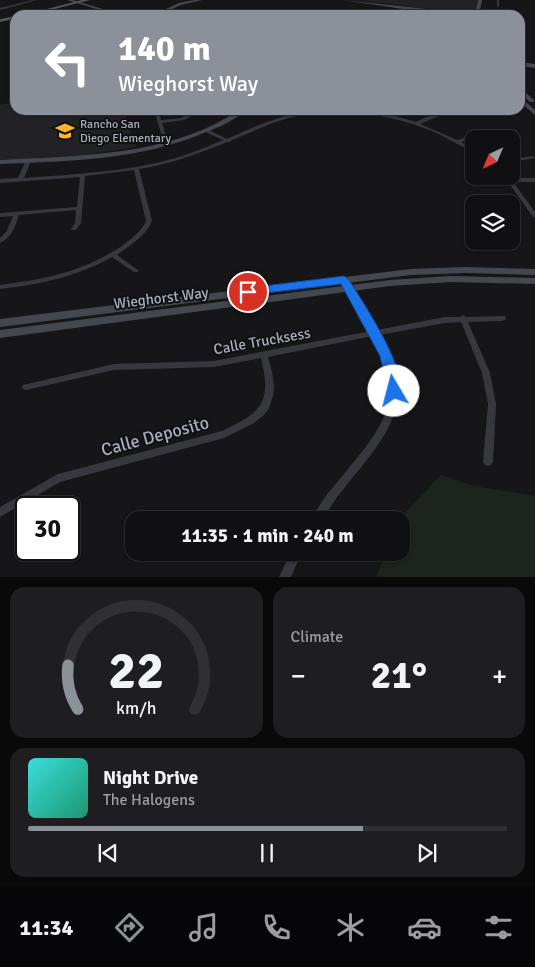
<!DOCTYPE html>
<html lang="en">
<head>
<meta charset="utf-8">
<style>
	body { margin:0; font-family:Signika,sans-serif; background:#1e1e21; color:#f1f3f6; height:100vh; display:flex; flex-direction:column; font-size:19px; white-space:nowrap }
	* { box-sizing:border-box; margin:0 }
	p { font-size:16px; color:#9c9da0 }
	.icon { flex:none; width:28px; height:28px; fill:none; stroke:currentColor; stroke-width:2; stroke-linecap:round; stroke-linejoin:round }
	.map { position:relative; height:577px; overflow:hidden }
	.side { display:flex; flex-direction:column; gap:10px; padding:10px; background:#09090a; flex:1 }
	.side>* { flex:none }
	.hud { position:absolute; left:10px; top:10px; width:515px; height:105px; border-radius:15px; box-shadow:0 1px 4px #0004,0 0 0 1px #303033; background:#8c9099; color:#fff; overflow:hidden }
	.needle { width:32px; rotate:224deg }
	.buttons { position:absolute; left:465px; top:130px; display:grid; gap:10px }
	.buttons a { display:grid; place-items:center; width:55px; height:55px; border-radius:10px; background:#101013; box-shadow:0 1px 4px #0004,0 0 0 1px #303033; font-size:25px }
	.speed { position:absolute; left:15px; top:496px; display:flex; gap:10px; font-size:25px; font-weight:700; text-align:center }
	.speed>* { display:grid; place-content:center; width:65px; height:65px; border-radius:50%; background:#101013; box-shadow:0 1px 4px #0004,0 0 0 1px #303033; line-height:1 }
	.speed .limit { border:2px solid #111; border-radius:8px; background:#fff; color:#111 }
	.pin { position:absolute; display:grid; place-items:center; width:42px; height:42px; color:#fff; margin:-21px; border:2px solid #fff; border-radius:50%; box-shadow:0 1px 5px #0007 }
	.me { position:absolute; width:55px; margin:-28px; rotate:352deg; stroke-linejoin:round; filter:drop-shadow(0 0 4px #0008) }
	.turn { display:flex; align-items:center; gap:18px; height:105px; padding:0 25px; font-size:22px }
	.turn .icon { width:65px; height:65px; stroke-width:2.5 }
	.turn b { display:block; font-size:35px; line-height:42px }
	.big { font-size:38px; font-weight:700; line-height:1.1 }
	.side .card { flex:1; display:flex; flex-direction:column; justify-content:center; gap:8px; min-width:0; padding:0 18px; border-radius:15px; background:#1e1e21 }
	.side .dial { align-items:center; gap:0 }
	.dial svg { height:130px; overflow:visible; fill:none; stroke:#303033; stroke-width:7; stroke-linecap:round; text-anchor:middle }
	.dial text { fill:#f1f3f6; stroke:none }
	.song { display:flex; align-items:center; gap:15px }
	.cover { width:60px; height:60px; border-radius:8px; background:linear-gradient(135deg,hsl(180 70% 55%),hsl(160 70% 35%)) }
	.played { height:5px; border-radius:2px; background:linear-gradient(90deg,#8c9099 70%,#303033 70%) }
	.keys { display:flex; justify-content:space-around; direction:ltr }
	.heat { display:flex; justify-content:space-between; align-items:center; font-size:28px; direction:ltr }
	.side .tiles { flex:1; display:grid; gap:10px; grid-template-columns:1fr 1fr }
	.card:last-child { grid-column:span 2 }
	.trip { position:absolute; left:125px; top:511px; width:285px; height:50px; border-radius:15px; background:#101013; box-shadow:0 1px 4px #0004,0 0 0 1px #303033; font-weight:700; line-height:50px; text-align:center }
	.tabs { display:flex; height:80px; justify-content:space-around; align-items:center; background:#060608; color:#9c9da0 }
	.tabs .icon { width:35px; height:35px }
	.tabs .current { color:#8c9099 }
	.tabs b { font-size:22px; color:#f1f3f6 }
	.map>svg:first-child { display:block }
</style>
</head>
<body>
<div class="map">
<svg width="535" height="577" viewBox="0 0 535 577">
	<rect width="100%" height="100%" fill="#161619"/>
	<path fill="#222226" d="M353 0H477L475 14Z
		M15 102V110H127L126 120 137 147 81 155 0 160V105Z"/>
	<path fill="#1c241d" d="M81 117H98L113 123 116 130 95 134 113 131 115 137C108 147 99 150 88 151L77 138 82 136 72 134 69 119Z
		M441 475 474 486 535 496V577H376L386 553 401 552V520L399 519Z"/>
	<g fill="none" stroke-linecap="round" stroke-linejoin="round">
		<path fill="#37383e" fill-rule="evenodd" d="M33 0H37L0 10V8Z
			M497 0H499V7L497 6Z
			M69 14H81L82 15H68Z
			M154 110H158L161 120 181 118 197 110H202L184 120 162 123 168 143 166 144 164 143Z
			M315 110H327L288 118 270 124 230 141V142H227C198 154 170 164 139 169L152 221C145 237 130 245 117 255L138 270 139 271 138 272H134L112 257C76 277 41 284 0 289V285C46 279 82 272 122 246 131 239 141 232 146 221L134 170 85 176 81 223 76 230H72L71 229 75 223 76 210 19 215C15 227 12 237 0 243V238L6 232 13 216 0 217V213L77 207 80 177 0 183V179L18 178 26 160 28 159 31 161 24 178C75 174 127 172 176 158 192 153 207 147 223 140L203 131V129H207L227 139C255 126 284 114 315 110Z
			M338 110C365 110 391 114 416 122 436 111 456 110 478 110L476 111 439 116 420 124 457 140 489 130H515L517 131 515 132H489L461 142 474 149V152C462 147 451 140 439 134 407 120 375 113 340 111Z
			M534 156 535 158 511 162V159Z
			M504 176H509L510 178H535V182H513L535 212V218L533 217Z
			M342 277H346L377 330 445 317H460L463 315 466 317 505 316 506 318 505 320 502 321 468 322 490 373 496 404 493 462 491 465 488 466 485 465 483 462 488 404 482 373 461 322 445 323 380 335C387 348 395 363 397 378 405 423 367 458 342 491 334 500 329 510 323 520H312C318 505 329 491 340 479 382 427 408 403 373 336L268 357 272 372 274 385 273 396 269 408 263 416 254 423 224 438 60 482 0 517V507L58 474 222 431C262 412 272 403 261 358L214 367 114 370 26 390 23 389 22 387 23 385 114 364 214 361 371 331 341 279Z
			M291 552H302L291 577H279Z"/>
		<path fill="#45474e" fill-rule="evenodd" d="M67 0H73L106 10 135 15 106 12Z
			M194 0H202L181 5 159 15H153L179 3Z
			M342 0 475 14 478 0H482L479 15 410 10Z
			M520 62 535 64V68L520 66Z
			M520 88 534 100V102H530L520 93Z
			M520 97 535 110V115L520 102Z
			M239 110H246C235 120 220 127 206 132 142 160 69 161 0 164V160C70 156 152 156 215 124 223 120 231 115 239 110Z
			M465 267 535 269V275L465 273 411 275 0 327V319L411 269Z
			M451 276 535 278V284L451 282 390 286 0 338V330L390 280Z"/>
		<path fill="#53555d" fill-rule="evenodd" d="M82 0H90L31 15H23Z
			M15 16V19L0 22V19Z"/>
	</g>
	<path fill="#1a73e8" stroke="#114b97" d="M344 276 349 280C362 301 410 372 399 395L394 396 389 395 380 356 341 284 248 295 243 292 248 288Z"/>
	<defs>
		<g id="school-bare" transform="scale(1.5)"><path d="M0-5L7-2L0 1L-7-2ZM-4 1L0 2.5L4 1V4Q0 6-4 4Z" fill="#fdb62a" stroke="#111114" stroke-width="2.5" paint-order="stroke"/></g>
	</defs>
	<g fill-rule="evenodd">
		<use href="#school-bare" x="65" y="131"/>
	</g>
	<g text-anchor="middle" stroke-width="4" stroke-linejoin="round" paint-order="stroke">
		<g font-size="12" fill="#a8adb9" stroke="#111114" text-anchor="start">
			<text x="80" y="128">Rancho San<tspan x="80" dy="14">Diego Elementary</tspan></text>
		</g>
		<g font-size="15" fill="#a8adb9" stroke="#111114">
			<text transform="translate(161 298) rotate(-7)" y="5">Wieghorst Way</text>
			<text transform="translate(262 341) rotate(-10)" y="5">Calle Trucksess</text>
		</g>
		<g font-size="18" fill="#a8adb9" stroke="#111114">
			<text transform="translate(155 436) rotate(-15)" y="6">Calle Deposito</text>
		</g>
	</g>
</svg>
<div class="buttons">
<a><svg class="needle" viewBox="-14 -14 28 28"><path d="M0-13l5 13h-10z" fill="#e53935"/><path d="M0 13l5-13h-10z" fill="#9c9da0"/></svg></a>
<a><svg class="icon" aria-label="layers" viewBox="0 0 24 24"><path d="M12 4l9 5-9 5-9-5zM3 14l9 5 9-5"/></svg></a>
</div>
<div class="speed"><div class="limit">30</div></div>
<div class="pin" style="left:248px;top:292px;background:#d93025"><svg class="icon" aria-label="arrive" viewBox="0 0 24 24"><path d="M6 21V4h12l-3 4 3 4H6"/></svg></div>
<svg class="me" style="left:394px;top:391px" viewBox="-20 -20 40 40"><circle r="19" fill="#fff"/><path d="M0-13L10 11 0 6-10 11z" fill="#1a73e8"/></svg>
<div class="trip">11:35 · 1 min · 240 m</div>
<div class="hud">
<div class="turn"><svg class="icon" aria-label="left" viewBox="0 0 24 24"><path d="M17 20v-9H6M10 6l-5 5 5 5"/></svg><div><b>140 m</b>Wieghorst Way</div></div>
</div>
</div>
<section class="side">
<div class="tiles">
<div class="card dial"><svg viewBox="0 0 100 80">
<path d="M14 69A42 42 0 1 1 86 69"/>
<path d="M14 69A42 42 0 0 1 8 42" stroke="#8c9099"/>
<text x="50" y="56" font-size="32" font-weight="700">22</text>
<text x="50" y="72" font-size="11">km/h</text>
</svg></div>
<div class="card"><p>Climate</p>
<div class="heat"><a>−</a><b class="big">21°</b><a>+</a></div>
</div>
<div class="card">
<div class="song"><i class="cover"></i><div><b>Night Drive</b><p>The Halogens</p></div></div>
<div class="played"></div>
<div class="keys"><svg class="icon" aria-label="previous" viewBox="0 0 24 24"><path d="M18 5L8 12l10 7zM5 5v14"/></svg><svg class="icon" aria-label="pause" viewBox="0 0 24 24"><path d="M8 5v14M16 5v14"/></svg><svg class="icon" aria-label="next" viewBox="0 0 24 24"><path d="M6 5l10 7-10 7zM19 5v14"/></svg></div>
</div>
</div>
</section>
<nav class="tabs">
<b>11:34</b>
<svg class="icon current" aria-label="directions" viewBox="0 0 24 24"><path d="M12 3l9 9-9 9-9-9zM9 14v-3h6M13 9l2 2-2 2"/></svg>
<svg class="icon" aria-label="music" viewBox="0 0 24 24"><path d="M9 18V5l10-2v13"/><circle cx="6" cy="18" r="3"/><circle cx="16" cy="16" r="3"/></svg>
<svg class="icon" aria-label="phone" viewBox="0 0 24 24"><path d="M5 4h4l2 5-3 2q2 4 5 5l2-3 5 2v4C11 20 4 13 5 4z"/></svg>
<svg class="icon" aria-label="climate" viewBox="0 0 24 24"><path d="M12 3v18M4 7l16 10M4 17L20 7"/></svg>
<svg class="icon" aria-label="car" viewBox="0 0 24 24"><path d="M5 17H2v-5l4-1 3-4h7l3 4 3 1v5h-3M9 17h6M6 11h13"/><circle cx="7" cy="17" r="2"/><circle cx="17" cy="17" r="2"/></svg>
<svg class="icon" aria-label="filters" viewBox="0 0 24 24"><path d="M4 7h16M4 17h16"/><circle cx="9" cy="7" r="2"/><circle cx="15" cy="17" r="2"/></svg>
</nav>
</body>
</html>
